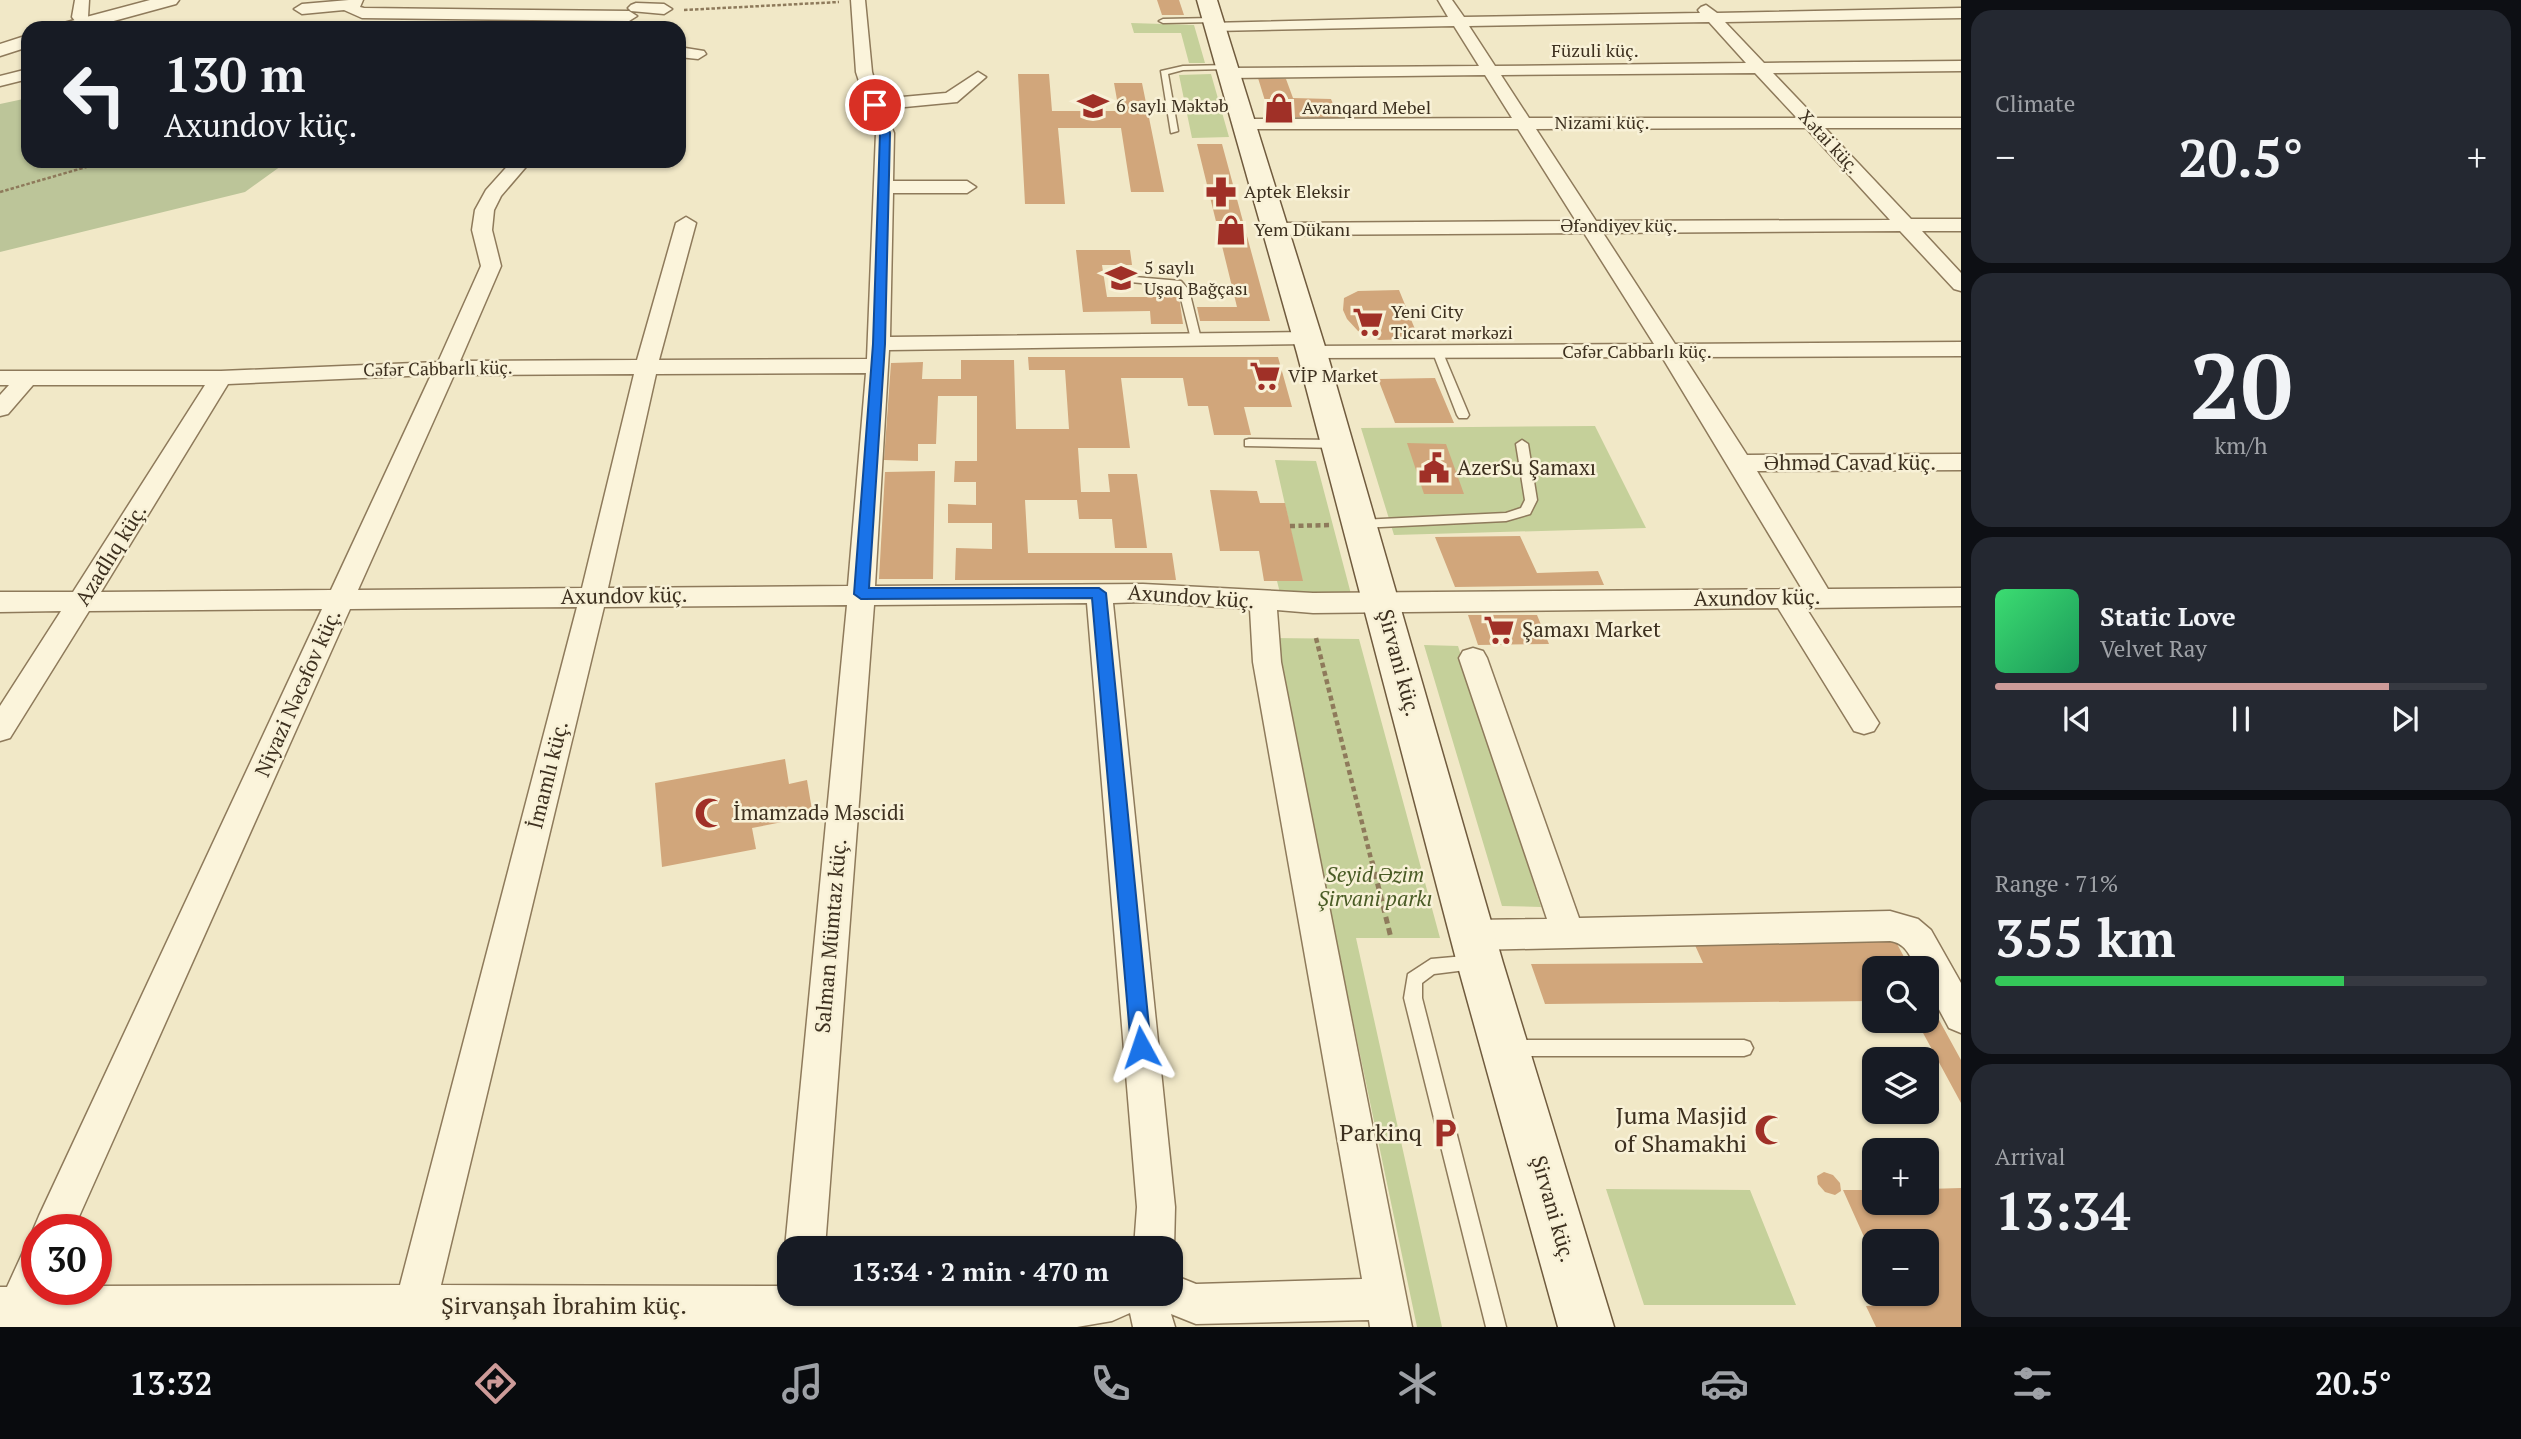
<!DOCTYPE html>
<html lang="en">
<head>
<meta charset="utf-8">
<style>
	body { margin:0; font-family:"PT Serif",serif; background:#242831; color:#f1f3f6; height:100vh; display:flex; flex-direction:column; font-size:26px; white-space:nowrap }
	* { box-sizing:border-box; margin:0 }
	p { font-size:23px; color:#9ea1a6 }
	.icon { flex:none; width:38px; height:38px; fill:none; stroke:currentColor; stroke-width:2; stroke-linecap:round; stroke-linejoin:round }
	.map { position:relative; flex:1; overflow:hidden }
	.side { display:flex; flex-direction:column; gap:10px; padding:10px; background:#0d0f14; width:560px }
	.side>* { flex:none }
	.top-card { position:absolute; left:21px; top:21px; width:665px; height:147px; border-radius:21px; box-shadow:0 2px 5px #0004; background:#171b24; color:#f1f3f6; overflow:hidden }
	.tools { position:absolute; left:1862px; top:956px; display:grid; gap:14px }
	.tools a { display:grid; place-items:center; width:77px; height:77px; border-radius:14px; background:#171b24; box-shadow:0 2px 5px #0004; font-size:35px }
	.speed { position:absolute; left:21px; top:1214px; display:flex; gap:14px; font-size:35px; font-weight:700; text-align:center }
	.speed>* { display:grid; place-content:center; width:91px; height:91px; border-radius:50%; background:#171b24; box-shadow:0 2px 5px #0004; line-height:1 }
	.speed .limit { border:10px solid #d22; background:#fff; color:#111 }
	.pin { position:absolute; display:grid; place-items:center; width:60px; height:60px; color:#fff; margin:-30px; border:4px solid #fff; border-radius:50%; box-shadow:0 2px 7px #0007 }
	.me { position:absolute; width:77px; margin:-38px; rotate:355deg; stroke-linejoin:round; filter:drop-shadow(0 0 5px #0008) }
	.turn { display:flex; align-items:center; gap:24px; height:147px; padding:0 28px; font-size:32px }
	.turn .icon { width:91px; height:91px; stroke-width:2.5 }
	.turn b { display:block; font-size:49px; line-height:60px }
	.big { font-size:52px; font-weight:700; line-height:1.1 }
	.side .tile { flex:1; display:flex; flex-direction:column; justify-content:center; gap:10px; min-width:0; padding:0 24px; border-radius:21px; background:#242831 }
	.side .dial { align-items:center; gap:0 }
	.dial b { font-size:91px; line-height:1 }
	.song { display:flex; align-items:center; gap:21px }
	.cover { width:84px; height:84px; border-radius:10px; background:linear-gradient(135deg,hsl(140 70% 55%),hsl(150 70% 35%)) }
	.played { height:7px; border-radius:4px; background:linear-gradient(90deg,#cd9b99 80%,#363941 80%) }
	.keys { display:flex; justify-content:space-around; direction:ltr }
	.heat { display:flex; justify-content:space-between; align-items:center; font-size:38px; direction:ltr }
	.charge { height:10px; border-radius:5px; background:linear-gradient(90deg,#34c759 71%,#363941 0) }
	.trip { position:absolute; left:777px; top:1236px; width:406px; height:70px; border-radius:21px; background:#171b24; box-shadow:0 2px 5px #0004; font-weight:700; line-height:70px; text-align:center }
	.menu { display:flex; height:112px; justify-content:space-around; align-items:center; background:#090b0e; color:#9ea1a6 }
	.menu .icon { width:49px; height:49px }
	.menu .on { color:#cd9b99 }
	.menu b { font-size:32px; color:#f1f3f6 }
	main { display:flex; flex:1; min-height:0 }
	.map>svg:first-child { display:block }
</style>
</head>
<body>
<main>
<div class="map">
<svg width="1961" height="1327" viewBox="0 0 1961 1327">
	<rect width="100%" height="100%" fill="#f1e8c7"/>
	<path fill="#c5d09a" d="M1131 23 1194 25 1205 63H1189L1181 33H1134Z
		M1211 74 1229 137 1192 138 1179 75Z
		M1595 426 1646 528 1394 535 1361 428Z
		M1275 460 1316 461 1351 594 1280 593 1277 581 1302 580Z
		M1273 638 1359 639 1440 938H1356L1442 1327H1417Z
		M1424 645 1458 646 1541 907 1502 906Z
		M1606 1189 1750 1190 1796 1305H1644Z"/>
	<path fill="#bcc599" d="M28 98V161H288L245 192 0 252V104Z"/>
	<path fill="#d1a67b" d="M1157 0H1179L1184 15H1162Z
		M1018 74H1049L1052 111H1119L1114 83H1142L1164 192H1131L1121 128H1058L1065 204H1025Z
		M1258 78 1286 79 1293 98 1331 99 1339 118 1270 117Z
		M1197 144H1222L1270 321H1200L1197 307H1237Z
		M1076 250H1130L1132 265H1102L1107 297H1179L1183 324H1151L1150 311 1083 312Z
		M1399 290 1419 339 1379 340 1358 331 1347 319 1343 310 1344 298 1358 291Z
		M1028 357H1278L1292 407H1244L1251 435H1214L1208 406H1188L1183 378H1121L1130 448H1078L1081 492H1110L1108 474H1137L1147 548H1115L1112 519H1079L1077 500H1025L1028 553H1172L1176 580H955L956 548 992 549V523H948V504L976 505V482H954L955 461H977V396H938L936 444H918V461L884 460 891 363 923 362 922 379H961V360H1014L1016 429H1069L1065 370H1029Z
		M1435 378 1454 423H1395L1378 379Z
		M1407 443 1446 444 1464 494H1424Z
		M935 471 933 579H879L885 472Z
		M1210 490 1257 491 1260 503H1285L1303 581H1264L1259 551H1220Z
		M1520 536 1537 573 1598 571 1604 585 1455 587 1435 537Z
		M1468 615H1537L1549 644 1478 645Z
		M785 759 789 784 807 780 813 816 752 828 756 849 662 867 655 783Z
		M1896 942 1910 968H1874V1001L1545 1004 1531 964 1703 963 1694 943Z
		M1927 998 1961 1060V1103L1916 1020H1927Z
		M1824 1172 1833 1175 1840 1183 1841 1191 1835 1195 1825 1192 1818 1184 1817 1176Z
		M1961 1188V1327H1876L1866 1306 1895 1305 1890 1293H1927V1241H1874V1259L1843 1190H1874V1202H1927V1189Z"/>
	<g fill="none" stroke-linecap="round" stroke-linejoin="round">
		<g stroke="#8e7a5b" stroke-width="3">
			<path id="service" d="M1213 18H1216V22L1163 23 1159 21 1163 19Z
				M1230 65V69H1227L1183 70 1168 74 1178 131 1171 133 1161 71 1183 66Z
				M1123 276 1181 281 1189 290 1201 339 1200 341H1192L1191 339 1179 291 1174 286 1119 281 1118 279Z
				M1438 350 1443 353 1469 415 1467 418H1459L1457 415 1433 353Z
				M1249 439 1338 440 1344 444 1338 448 1245 446V440Z
				M1522 440 1528 444 1537 500 1530 514 1506 521 1360 528 1354 524 1360 520 1506 513 1521 508 1525 500 1516 444Z
				M1476 955 1482 958 1484 963 1482 968 1434 974 1422 983V998L1506 1327H1486L1404 998 1408 974 1431 959Z
				M1512 1040H1744L1750 1042 1753 1048 1750 1054 1744 1056H1512L1506 1054 1503 1048 1506 1042Z"/>
		</g>
		<g stroke="#8e7a5b" stroke-width="3">
			<path id="minor" d="M75 0H89L88 17 92 23 89 26H79L72 17Z
				M349 0H363L360 7 364 8 629 11 637 16 629 21 362 18 344 10 302 14 294 9 302 4Z
				M851 0H865L872 72 880 99 946 93 978 72 986 77 957 102 884 109 894 133 893 181H967L976 187 967 193H893L890 337 1307 332 1315 333 1318 338 1315 343 1307 344 889 350 875 586 1143 584 1313 593 1802 589 1662 357 1304 358 1301 353 1304 348 1312 346 1654 344 1584 233 1276 235 1266 229 1276 223 1576 221 1518 129H1244L1235 124 1244 119 1512 118 1485 75 1228 78 1220 73 1228 68 1479 66 1454 26 1214 31 1209 29 1206 26 1209 23 1448 17 1438 0H1452L1464 17 1700 13 1698 10 1701 7 1706 5 1717 13 1961 8V18L1725 22 1764 63 1961 61V71L1773 73 1816 118H1961V128H1825L1911 219H1961V231H1922L1961 273V291L1954 289 1900 231 1603 233 1675 344 1961 342V356L1684 357 1747 455 1961 454V470L1757 471 1828 589 1961 588V606L1806 608 1879 723 1874 731 1864 734 1854 731 1778 608 1313 613 1277 610 1281 662 1412 1327H1370L1369 1320 1196 1324 1171 1314 1175 1327H1133L1130 1313 1112 1321 1077 1327H0V1287H7L23 1252 37 1246V1290H96V1286L400 1285 577 607 350 609 73 1230H37V1238L33 1230 39 1216 322 609 89 611 10 738 0 741V706L61 611 0 612V592H73L205 385H33L8 414 0 416V395L9 385H0V371H221L438 362 481 266 472 230 475 210 486 190 512 161H531L501 196 494 210 492 230 501 266 460 361 637 360 676 223 686 217 696 223 659 360 867 359 876 133 856 72ZM1709 22 1746 63 1495 66 1469 26ZM1755 73 1797 118H1529L1501 75ZM1806 128 1890 220 1596 221 1536 129ZM866 373 848 586 608 588 656 374ZM634 374 582 588 358 590 454 375ZM431 375 331 590 101 592 228 384ZM1143 602 1250 609 1253 662 1362 1279 1196 1284 1171 1274V1293H789V1286L441 1285 604 607 847 605 785 1248 789 1258V1248H825L874 605 1087 603 1137 1207 1134 1248H1171V1255L1174 1248 1175 1207 1113 603Z
				M636 3 664 4 672 9 664 14 631 11 628 8 631 5Z
				M679 47 704 51 706 54 698 59 679 57Z
				M28 69V79L0 86V76Z
				M1473 648 1483 651 1487 658 1579 918 1890 911 1918 919 1931 930 1961 983V1033L1949 1028 1927 987V968H1916C1910 955 1905 943 1890 941L1473 950 1461 945 1456 935 1461 925 1473 920 1547 919 1459 658 1463 651Z"/>
		</g>
		<g stroke="#8e7a5b" stroke-width="3">
			<path id="tertiary" d="M150 0H179L176 4 88 28H58L60 24Z
				M28 35V47L0 56V44Z"/>
		</g>
		<g stroke="#705b3e" stroke-width="3">
			<path id="secondary" d="M1197 0H1217L1327 353 1503 963 1614 1327H1558L1457 963 1297 353Z"/>
		</g>
		<path stroke="#8e7a5b" stroke-width="2.5" stroke-dasharray="3.5 2" stroke-linecap="butt" d="M684 10 839 2
			M0 192 107 161"/>
		<path stroke="#8e7a5b" stroke-width="4.5" stroke-dasharray="5 3.5" stroke-linecap="butt" d="M1290 526 1331 525
			M1316 638 1372 863"/>
		<path stroke="#8e7a5b" stroke-width="5" stroke-dasharray="7 4.5" stroke-linecap="butt" d="M1372 861 1391 938"/>
		<use href="#service" fill="#fbf4db" fill-rule="evenodd"/>
		<use href="#minor" fill="#fbf4db" fill-rule="evenodd"/>
		<use href="#tertiary" fill="#fbf4db" fill-rule="evenodd"/>
		<use href="#secondary" fill="#fbf4db" fill-rule="evenodd"/>
	</g>
	<path fill="#1a73e8" stroke="#114b97" stroke-width="2" d="M875 102 880 105 890 133 885 344 869 588H1099L1106 593 1151 1047 1148 1054 1141 1057 1134 1054 1131 1047 1092 598 861 599 854 594 873 344 880 133 870 105Z"/>
	<defs>
		<g id="school-bare" transform="scale(2.415)"><path d="M0-5L7-2L0 1L-7-2ZM-4 1L0 2.5L4 1V4Q0 6-4 4Z" fill="#a03027" stroke="#f8f1d7" stroke-width="2.5" paint-order="stroke"/></g>
		<g id="shop-bare" transform="scale(2.415)"><path d="M-5-2.5h2.3a2.7 3.5 0 0 1 5.4 0H5L5.5 6h-11ZM-1.5-2.5h3a1.5 2.3 0 0 0-3 0Z" fill="#a03027" stroke="#f8f1d7" stroke-width="2.5" paint-order="stroke"/></g>
		<g id="pharmacy-bare" transform="scale(2.415)"><path d="M-2-6h4v4h4v4h-4v4h-4v-4h-4v-4h4Z" fill="#a03027" stroke="#f8f1d7" stroke-width="2.5" paint-order="stroke"/></g>
		<g id="supermarket-bare" transform="scale(2.415)"><path d="M-6-5.5h2.5l.6 2H6L4.5 2H-2.5L-4.4-4H-6ZM-1.5 3.2a1.3 1.3 0 1 0 .1 0ZM3 3.2a1.3 1.3 0 1 0 .1 0Z" fill="#a03027" stroke="#f8f1d7" stroke-width="2.5" paint-order="stroke"/></g>
		<g id="civic-bare" transform="scale(2.415)"><path d="M-.6-6.5H3V-4.5H.6V-3L4-1V1h2V6H-6V1h2V-1L-.6-3ZM-1.2 2.5V6h2.4V2.5Z" fill="#a03027" stroke="#f8f1d7" stroke-width="2.5" paint-order="stroke"/></g>
		<g id="mosque-bare" transform="scale(2.415)"><path d="M3.5-4.9A6 6 0 1 0 3.5 4.9A5 5 0 1 1 3.5-4.9Z" fill="#a03027" stroke="#f8f1d7" stroke-width="2.5" paint-order="stroke"/></g>
		<g id="parking-bare" transform="scale(2.415)"><path d="M-3.5-5.5H1a3.5 3.5 0 0 1 0 7H-1V5.5H-3.5ZM-1-3.4V-.6H.8a1.4 1.4 0 0 0 0-2.8Z" fill="#a03027" stroke="#f8f1d7" stroke-width="2.5" paint-order="stroke"/></g>
	</defs>
	<g fill-rule="evenodd">
		<use href="#school-bare" x="1093" y="106"/>
		<use href="#shop-bare" x="1279" y="108"/>
		<use href="#pharmacy-bare" x="1221" y="192"/>
		<use href="#shop-bare" x="1231" y="230"/>
		<use href="#school-bare" x="1121" y="278"/>
		<use href="#supermarket-bare" x="1368" y="322"/>
		<use href="#supermarket-bare" x="1265" y="376"/>
		<use href="#civic-bare" x="1434" y="468"/>
		<use href="#supermarket-bare" x="1499" y="630"/>
		<use href="#mosque-bare" x="710" y="813"/>
		<use href="#mosque-bare" x="1770" y="1130"/>
		<use href="#parking-bare" x="1445" y="1133"/>
	</g>
	<g text-anchor="middle" stroke-width="5" stroke-linejoin="round" paint-order="stroke">
		<g font-size="18" fill="#3d301f" stroke="#f8f1d7">
			<text x="1595" y="57">Füzuli küç.</text>
			<text x="1602" y="129">Nizami küç.</text>
			<text transform="translate(1829 142) rotate(47)" y="6">Xətai küç.</text>
			<text x="1619" y="232">Əfəndiyev küç.</text>
			<text x="1637" y="358">Cəfər Cabbarlı küç.</text>
			<text transform="translate(438 369) rotate(-1)" y="6">Cəfər Cabbarlı küç.</text>
		</g>
		<g font-size="18" fill="#3d301f" stroke="#f8f1d7" text-anchor="start">
			<text x="1116" y="112">6 saylı Məktəb</text>
			<text x="1302" y="114">Avanqard Mebel</text>
			<text x="1244" y="198">Aptek Eleksir</text>
			<text x="1254" y="236">Yem Dükanı</text>
			<text x="1144" y="274">5 saylı<tspan x="1144" dy="21">Uşaq Bağçası</tspan></text>
			<text x="1391" y="318">Yeni City<tspan x="1391" dy="21">Ticarət mərkəzi</tspan></text>
			<text x="1288" y="382">VİP Market</text>
		</g>
		<g font-size="21" fill="#3d301f" stroke="#f8f1d7">
			<text x="1850" y="470">Əhməd Cavad küç.</text>
			<text transform="translate(111 555) rotate(-58)" y="7">Azadlıq küç.</text>
			<text transform="translate(624 596) rotate(-1)" y="7">Axundov küç.</text>
			<text transform="translate(1191 597) rotate(4)" y="7">Axundov küç.</text>
			<text transform="translate(1757 598) rotate(-1)" y="7">Axundov küç.</text>
			<text transform="translate(1399 663) rotate(75)" y="7">Şirvani küç.</text>
			<text transform="translate(298 693) rotate(-66)" y="7">Niyazi Nəcəfov küç.</text>
			<text transform="translate(548 775) rotate(-76)" y="7">İmamlı küç.</text>
			<text transform="translate(831 936) rotate(-85)" y="7">Salman Mümtaz küç.</text>
			<text transform="translate(1553 1209) rotate(74)" y="7">Şirvani küç.</text>
		</g>
		<g font-size="21" fill="#3d301f" stroke="#f8f1d7" text-anchor="start">
			<text x="1457" y="475">AzerSu Şamaxı</text>
			<text x="1522" y="637">Şamaxı Market</text>
			<text x="733" y="820">İmamzadə Məscidi</text>
		</g>
		<g font-size="21" font-style="italic" fill="#495b25" stroke="#f8f1d7">
			<text x="1375" y="882">Seyid Əzim<tspan x="1375" dy="24">Şirvani parkı</tspan></text>
		</g>
		<g font-size="24" fill="#3d301f" stroke="#f8f1d7" text-anchor="end">
			<text x="1747" y="1124">Juma Masjid<tspan x="1747" dy="28">of Shamakhi</tspan></text>
			<text x="1422" y="1141">Parkinq</text>
		</g>
		<g font-size="24" fill="#3d301f" stroke="#f8f1d7">
			<text x="564" y="1314">Şirvanşah İbrahim küç.</text>
		</g>
	</g>
</svg>
<div class="tools">
<a><svg class="icon" aria-label="search" viewBox="0 0 24 24"><circle cx="10" cy="10" r="6"/><path d="M15 15l6 6"/></svg></a>
<a><svg class="icon" aria-label="layers" viewBox="0 0 24 24"><path d="M12 4l9 5-9 5-9-5zM3 14l9 5 9-5"/></svg></a>
<a>+</a>
<a>−</a>
</div>
<div class="speed"><div class="limit">30</div></div>
<div class="pin" style="left:875px;top:105px;background:#d93025"><svg class="icon" aria-label="arrive" viewBox="0 0 24 24"><path d="M6 21V4h12l-3 4 3 4H6"/></svg></div>
<svg class="me" style="left:1141px;top:1047px" viewBox="-20 -20 40 40"><path d="M0-17L14 15 0 8-14 15z" fill="#1a73e8" stroke="#fff" stroke-width="4"/></svg>
<div class="trip">13:34 · 2 min · 470 m</div>
<div class="top-card">
<div class="turn"><svg class="icon" aria-label="left" viewBox="0 0 24 24"><path d="M17 20v-9H6M10 6l-5 5 5 5"/></svg><div><b>130 m</b>Axundov küç.</div></div>
</div>
</div>
<section class="side">
<div class="tile"><p>Climate</p>
<div class="heat"><a>−</a><b class="big">20.5°</b><a>+</a></div>
</div>
<div class="tile dial"><b>20</b><p>km/h</p></div>
<div class="tile">
<div class="song"><i class="cover"></i><div><b>Static Love</b><p>Velvet Ray</p></div></div>
<div class="played"></div>
<div class="keys"><svg class="icon" aria-label="previous" viewBox="0 0 24 24"><path d="M18 5L8 12l10 7zM5 5v14"/></svg><svg class="icon" aria-label="pause" viewBox="0 0 24 24"><path d="M8 5v14M16 5v14"/></svg><svg class="icon" aria-label="next" viewBox="0 0 24 24"><path d="M6 5l10 7-10 7zM19 5v14"/></svg></div>
</div>
<div class="tile"><p>Range · 71%</p><b class="big">355 km</b><div class="charge"></div></div>
<div class="tile"><p>Arrival</p><b class="big">13:34</b></div>
</section>
</main>
<nav class="menu">
<b>13:32</b>
<svg class="icon on" aria-label="directions" viewBox="0 0 24 24"><path d="M12 3l9 9-9 9-9-9zM9 14v-3h6M13 9l2 2-2 2"/></svg>
<svg class="icon" aria-label="music" viewBox="0 0 24 24"><path d="M9 18V5l10-2v13"/><circle cx="6" cy="18" r="3"/><circle cx="16" cy="16" r="3"/></svg>
<svg class="icon" aria-label="phone" viewBox="0 0 24 24"><path d="M5 4h4l2 5-3 2q2 4 5 5l2-3 5 2v4C11 20 4 13 5 4z"/></svg>
<svg class="icon" aria-label="climate" viewBox="0 0 24 24"><path d="M12 3v18M4 7l16 10M4 17L20 7"/></svg>
<svg class="icon" aria-label="car" viewBox="0 0 24 24"><path d="M5 17H2v-5l4-1 3-4h7l3 4 3 1v5h-3M9 17h6M6 11h13"/><circle cx="7" cy="17" r="2"/><circle cx="17" cy="17" r="2"/></svg>
<svg class="icon" aria-label="filters" viewBox="0 0 24 24"><path d="M4 7h16M4 17h16"/><circle cx="9" cy="7" r="2"/><circle cx="15" cy="17" r="2"/></svg>
<b>20.5°</b>
</nav>
</body>
</html>
